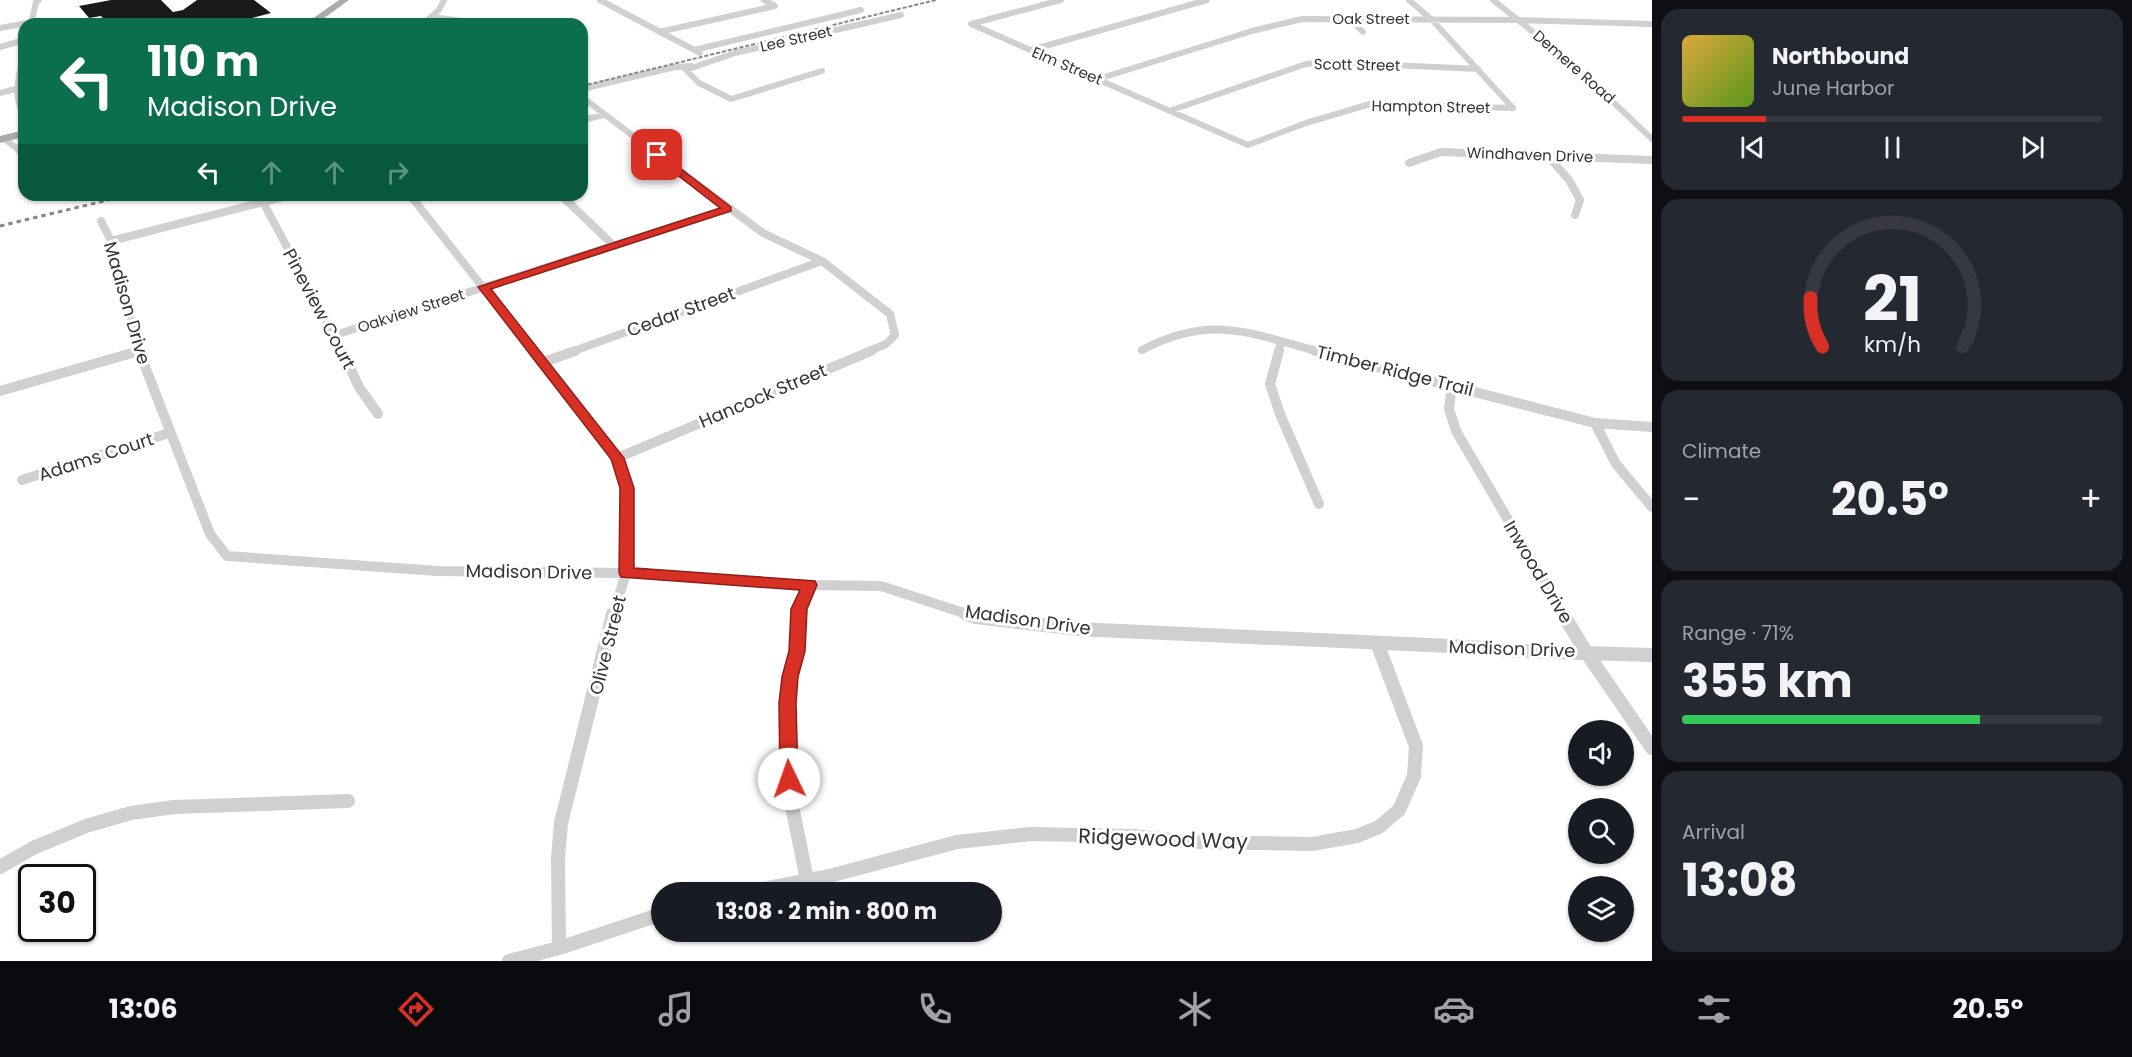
<!DOCTYPE html>
<html lang="en">
<head>
<meta charset="utf-8">
<style>
	body { margin:0; font-family:Poppins,sans-serif; background:#242831; color:#f1f3f6; height:100vh; display:flex; flex-direction:column; font-size:22px; white-space:nowrap }
	* { box-sizing:border-box; margin:0 }
	p { font-size:20px; color:#9ea1a6 }
	.icon { flex:none; width:33px; height:33px; fill:none; stroke:currentColor; stroke-width:2; stroke-linecap:round; stroke-linejoin:round }
	.map { position:relative; flex:1; overflow:hidden }
	.panel { display:flex; flex-direction:column; gap:9px; padding:9px; background:#0d0f14; width:480px }
	.panel>* { flex:none }
	.banner { position:absolute; left:18px; top:18px; width:570px; height:183px; border-radius:18px; box-shadow:0 2px 4px #0004; background:#0b6e4f; color:#fff; overflow:hidden }
	.tools { position:absolute; left:1568px; top:720px; display:grid; gap:12px }
	.tools a { display:grid; place-items:center; width:66px; height:66px; border-radius:50%; background:#171b24; box-shadow:0 2px 4px #0004; font-size:30px }
	.speed { position:absolute; left:18px; top:864px; display:flex; gap:12px; font-size:30px; font-weight:700; text-align:center }
	.speed>* { display:grid; place-content:center; width:78px; height:78px; border-radius:50%; background:#171b24; box-shadow:0 2px 4px #0004; line-height:1 }
	.speed .limit { border:3px solid #111; border-radius:9px; background:#fff; color:#111 }
	.pin { position:absolute; display:grid; place-items:center; width:51px; height:51px; color:#fff; margin:-26px; border-radius:12px; box-shadow:0 3px 9px #0006 }
	.me { position:absolute; width:66px; margin:-33px; rotate:357deg; stroke-linejoin:round; filter:drop-shadow(0 0 4px #0008) }
	.turn { display:flex; align-items:center; gap:21px; height:126px; padding:0 30px; font-size:27px }
	.turn .icon { width:78px; height:78px; stroke-width:2.5 }
	.turn b { display:block; font-size:42px; line-height:51px }
	.lanes { display:flex; align-items:center; height:57px; padding:0 30px; background:#0003; justify-content:center; gap:30px; direction:ltr }
	.lanes .off { opacity:.35 }
	.big { font-size:45px; font-weight:700; line-height:1.1 }
	.panel .tile { flex:1; display:flex; flex-direction:column; justify-content:center; gap:9px; min-width:0; padding:0 21px; border-radius:18px; background:#242831 }
	.panel .dial { align-items:center; gap:0 }
	.dial svg { height:156px; overflow:visible; fill:none; stroke:#363941; stroke-width:7; stroke-linecap:round; text-anchor:middle }
	.dial text { fill:#f1f3f6; stroke:none }
	.song { display:flex; align-items:center; gap:18px }
	.cover { width:72px; height:72px; border-radius:9px; background:linear-gradient(135deg,hsl(40 70% 55%),hsl(90 70% 35%)) }
	.played { height:6px; border-radius:3px; background:linear-gradient(90deg,#d93025 20%,#363941 20%) }
	.keys { display:flex; justify-content:space-around; direction:ltr }
	.heat { display:flex; justify-content:space-between; align-items:center; font-size:33px; direction:ltr }
	.charge { height:9px; border-radius:4px; background:linear-gradient(90deg,#34c759 71%,#363941 0) }
	.trip { position:absolute; left:651px; top:882px; width:351px; height:60px; border-radius:30px; background:#171b24; box-shadow:0 2px 4px #0004; font-weight:700; line-height:60px; text-align:center }
	.dock { display:flex; height:96px; justify-content:space-around; align-items:center; background:#090b0e; color:#9ea1a6 }
	.dock .icon { width:42px; height:42px }
	.dock .current { color:#d93025 }
	.dock b { font-size:27px; color:#f1f3f6 }
	main { display:flex; flex:1; min-height:0 }
	.map>svg:first-child { display:block }
</style>
</head>
<body>
<main>
<div class="map">
<svg width="1652" height="961" viewBox="0 0 1652 961">
	<rect width="100%" height="100%" fill="#fff"/>
	<path fill="#1a1a1a" d="M111 0H161L173 12 183 10 197 0H254L271 13 229 24H108L101 16 89 18 79 6Z"/>
	<g fill="none" stroke-linecap="round" stroke-linejoin="round">
		<path stroke="#d0d0d0" stroke-width="6" d="M600 0 700 53
			M1061 0 971 24 1248 145 1306 123 1370 104 1513 108
			M1409 0 1432 20 1513 108
			M1493 0 1573 64 1652 139
			M432 17 485 24
			M1350 19 1363 32
			M31 24 36 2 39 0
			M423 24 439 10 444 0
			M0 28 32 22
			M659 32 775 6 764 0
			M0 47 24 40
			M694 50 861 10
			M1031 50 1207 0
			M24 55C19 74 12 97 24 114
			M822 71 731 99 699 83 686 70 735 53 901 15
			M1098 79 1252 31 1302 19 1519 20 1652 24
			M582 89 675 67 691 66
			M0 93 19 88
			M582 97 654 152
			M1172 110 1306 64 1328 62 1478 69
			M582 120 604 115
			M4 139 22 152
			M1440 152H1450"/>
		<path stroke="#d0d0d0" stroke-width="8" d="M20 151 24 154
			M652 151 763 233 822 261 890 314 895 335 886 344 867 352
			M1548 156 1569 180 1580 200 1575 215
			M1409 163 1441 152 1652 160
			M410 195 534 352
			M561 195 613 245
			M263 202 343 352
			M101 221 111 241 139 352
			M111 241 291 195
			M335 335 728 209
			M1142 350C1213 313 1250 334 1321 352
			M135 352 139 351
			M571 352 822 261
			M1278 352 1281 342"/>
		<path stroke="#d0d0d0" stroke-width="10" d="M139 351 210 534 227 556 438 571 626 573 810 585 881 586 970 615
			M342 351 359 387 378 414
			M532 351 617 458 627 488 626 573 613 615
			M1279 351 1270 384 1280 414 1319 504
			M1315 351 1595 423 1652 427
			M541 363 575 351
			M1452 385 1449 409 1456 431 1564 615
			M0 391 139 351
			M1595 423 1616 464 1652 507
			M617 458 871 351
			M22 480 169 433
			M798 615 810 585"/>
		<path stroke="#d0d0d0" stroke-width="14" d="M798 614 797 652 791 676 787 704V755L792 806 807 880
			M966 614 976 617 1077 629 1472 647 1517 651 1652 655
			M1563 614 1586 652 1652 748
			M0 867 33 848 86 826 131 813 174 807 348 801
			M748 892 833 875 957 842 1031 834 1133 836 1193 842 1312 844 1357 836 1379 827 1399 810 1414 776 1416 746 1377 643
			M559 948 558 858 561 823 613 614
			M509 961 559 948 662 914"/>
		<path fill="#ababab" fill-rule="evenodd" d="M339 0H349L316 24H305Z
			M24 130V137L0 143V136Z"/>
		<path stroke="#888" stroke-width="2" stroke-dasharray="4 2" stroke-linecap="butt" d="M582 86 936 0"/>
		<path stroke="#888" stroke-width="3" stroke-dasharray="4.5 4" stroke-linecap="butt" d="M0 226 129 195"/>
	</g>
	<path fill="#d93025" stroke="#8d1f18" stroke-width="1.5" d="M654 153H660L731 207V211L491 289 624 458 634 488V568L815 581 817 585 807 609 805 651 798 677 796 703 798 779 795 785 789 787 783 785 780 779 779 703 782 677 789 651 791 609 800 590 621 577 619 573 620 488 611 459 478 287 720 208 654 157Z"/>
	<g text-anchor="middle" stroke-width="6" stroke-linejoin="round" paint-order="stroke">
		<g font-size="15" fill="#333" stroke="#fff">
			<text x="1371" y="24">Oak Street</text>
			<text transform="translate(796 39) rotate(-13)" y="5">Lee Street</text>
			<text transform="translate(1357 65) rotate(1)" y="5">Scott Street</text>
			<text transform="translate(1067 66) rotate(23)" y="5">Elm Street</text>
			<text transform="translate(1574 67) rotate(41)" y="5">Demere Road</text>
			<text transform="translate(1431 107) rotate(1)" y="5">Hampton Street</text>
			<text transform="translate(1530 155) rotate(2)" y="5">Windhaven Drive</text>
			<text transform="translate(411 311) rotate(-18)" y="5">Oakview Street</text>
		</g>
		<g font-size="18" fill="#333" stroke="#fff">
			<text transform="translate(127 303) rotate(74)" y="6">Madison Drive</text>
			<text transform="translate(319 309) rotate(62)" y="6">Pineview Court</text>
			<text transform="translate(681 312) rotate(-20)" y="6">Cedar Street</text>
			<text transform="translate(1395 371) rotate(14)" y="6">Timber Ridge Trail</text>
			<text transform="translate(763 396) rotate(-23)" y="6">Hancock Street</text>
			<text transform="translate(96 457) rotate(-18)" y="6">Adams Court</text>
			<text transform="translate(529 572) rotate(1)" y="6">Madison Drive</text>
			<text transform="translate(1538 572) rotate(59)" y="6">Inwood Drive</text>
			<text transform="translate(1028 620) rotate(8)" y="6">Madison Drive</text>
			<text transform="translate(608 645) rotate(-76)" y="6">Olive Street</text>
			<text transform="translate(1512 649) rotate(2)" y="6">Madison Drive</text>
		</g>
		<g font-size="21" fill="#333" stroke="#fff">
			<text transform="translate(1163 839) rotate(2)" y="7">Ridgewood Way</text>
		</g>
	</g>
</svg>
<div class="tools">
<a><svg class="icon" aria-label="sound" viewBox="0 0 24 24"><path d="M4 9h4l5-4v14l-5-4H4zM17 9q2 3 0 6"/></svg></a>
<a><svg class="icon" aria-label="search" viewBox="0 0 24 24"><circle cx="10" cy="10" r="6"/><path d="M15 15l6 6"/></svg></a>
<a><svg class="icon" aria-label="layers" viewBox="0 0 24 24"><path d="M12 4l9 5-9 5-9-5zM3 14l9 5 9-5"/></svg></a>
</div>
<div class="speed"><div class="limit">30</div></div>
<div class="pin" style="left:657px;top:155px;background:#d93025"><svg class="icon" aria-label="arrive" viewBox="0 0 24 24"><path d="M6 21V4h12l-3 4 3 4H6"/></svg></div>
<svg class="me" style="left:789px;top:779px" viewBox="-20 -20 40 40"><circle r="19" fill="#fff"/><path d="M0-13L10 11 0 6-10 11z" fill="#d93025"/></svg>
<div class="trip">13:08 · 2 min · 800 m</div>
<div class="banner">
<div class="turn"><svg class="icon" aria-label="left" viewBox="0 0 24 24"><path d="M17 20v-9H6M10 6l-5 5 5 5"/></svg><div><b>110 m</b>Madison Drive</div></div>
<div class="lanes"><svg class="icon" aria-label="left" viewBox="0 0 24 24"><path d="M17 20v-9H6M10 6l-5 5 5 5"/></svg><svg class="icon off" aria-label="ahead" viewBox="0 0 24 24"><path d="M12 20V5M6 11l6-6 6 6"/></svg><svg class="icon off" aria-label="ahead" viewBox="0 0 24 24"><path d="M12 20V5M6 11l6-6 6 6"/></svg><svg class="icon off" aria-label="right" viewBox="0 0 24 24"><path d="M7 20v-9h11M14 6l5 5-5 5"/></svg></div>
</div>
</div>
<section class="panel">
<div class="tile">
<div class="song"><i class="cover"></i><div><b>Northbound</b><p>June Harbor</p></div></div>
<div class="played"></div>
<div class="keys"><svg class="icon" aria-label="previous" viewBox="0 0 24 24"><path d="M18 5L8 12l10 7zM5 5v14"/></svg><svg class="icon" aria-label="pause" viewBox="0 0 24 24"><path d="M8 5v14M16 5v14"/></svg><svg class="icon" aria-label="next" viewBox="0 0 24 24"><path d="M6 5l10 7-10 7zM19 5v14"/></svg></div>
</div>
<div class="tile dial"><svg viewBox="0 0 100 80">
<path d="M14 69A42 42 0 1 1 86 69"/>
<path d="M14 69A42 42 0 0 1 8 44" stroke="#d93025"/>
<text x="50" y="56" font-size="32" font-weight="700">21</text>
<text x="50" y="72" font-size="11">km/h</text>
</svg></div>
<div class="tile"><p>Climate</p>
<div class="heat"><a>−</a><b class="big">20.5°</b><a>+</a></div>
</div>
<div class="tile"><p>Range · 71%</p><b class="big">355 km</b><div class="charge"></div></div>
<div class="tile"><p>Arrival</p><b class="big">13:08</b></div>
</section>
</main>
<nav class="dock">
<b>13:06</b>
<svg class="icon current" aria-label="directions" viewBox="0 0 24 24"><path d="M12 3l9 9-9 9-9-9zM9 14v-3h6M13 9l2 2-2 2"/></svg>
<svg class="icon" aria-label="music" viewBox="0 0 24 24"><path d="M9 18V5l10-2v13"/><circle cx="6" cy="18" r="3"/><circle cx="16" cy="16" r="3"/></svg>
<svg class="icon" aria-label="phone" viewBox="0 0 24 24"><path d="M5 4h4l2 5-3 2q2 4 5 5l2-3 5 2v4C11 20 4 13 5 4z"/></svg>
<svg class="icon" aria-label="climate" viewBox="0 0 24 24"><path d="M12 3v18M4 7l16 10M4 17L20 7"/></svg>
<svg class="icon" aria-label="car" viewBox="0 0 24 24"><path d="M5 17H2v-5l4-1 3-4h7l3 4 3 1v5h-3M9 17h6M6 11h13"/><circle cx="7" cy="17" r="2"/><circle cx="17" cy="17" r="2"/></svg>
<svg class="icon" aria-label="filters" viewBox="0 0 24 24"><path d="M4 7h16M4 17h16"/><circle cx="9" cy="7" r="2"/><circle cx="15" cy="17" r="2"/></svg>
<b>20.5°</b>
</nav>
</body>
</html>
